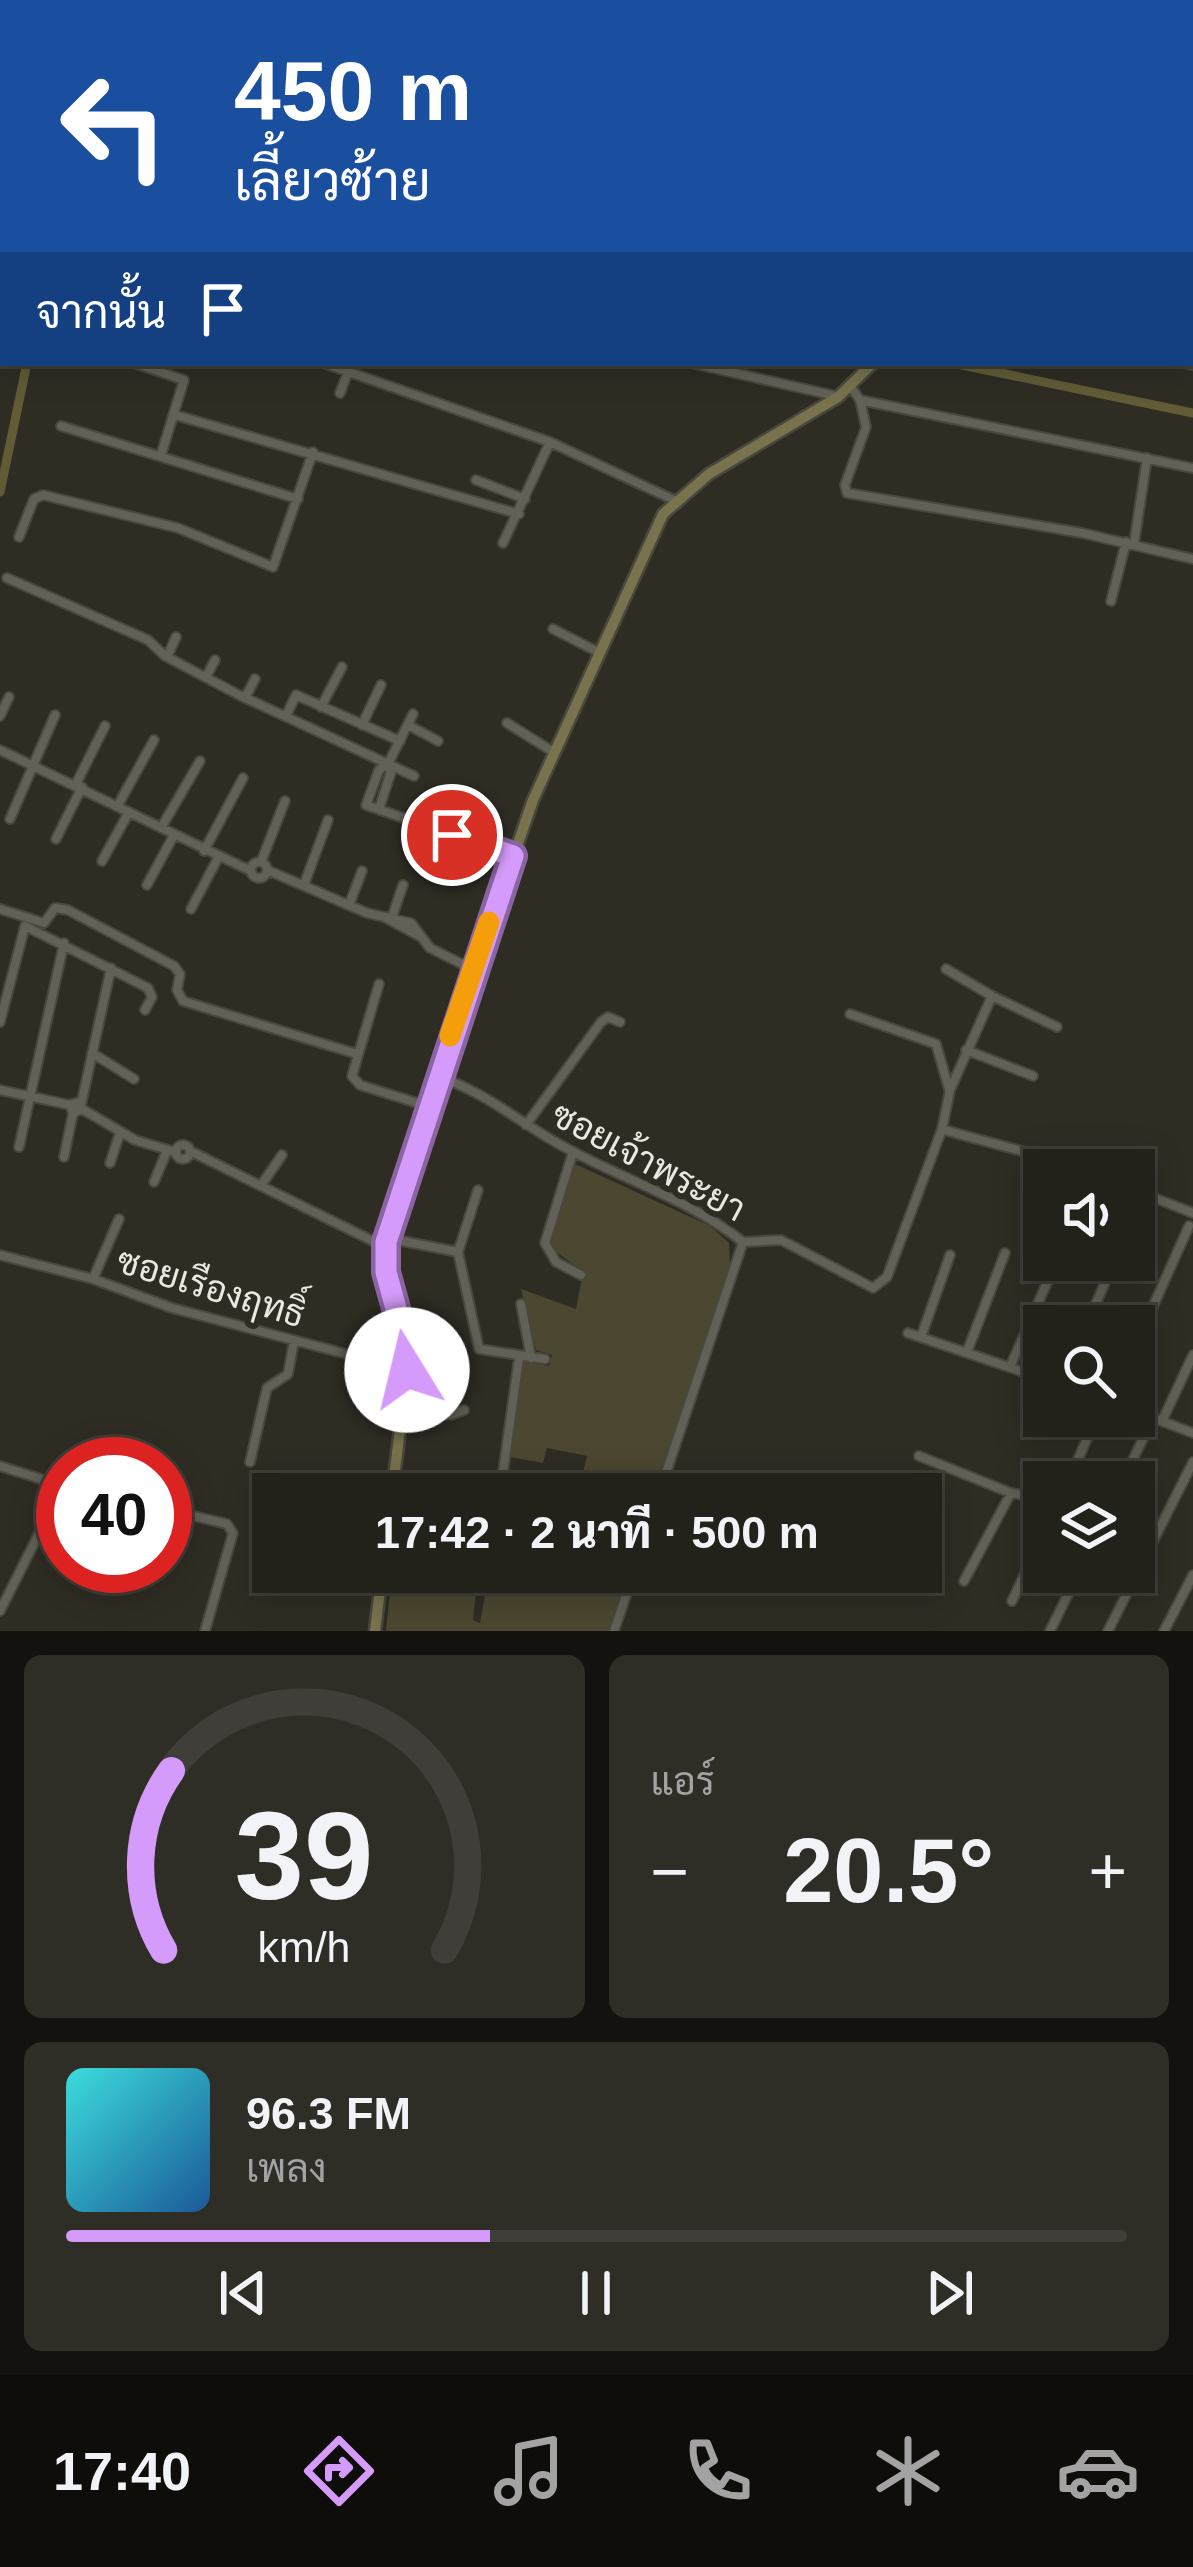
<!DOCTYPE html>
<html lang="th">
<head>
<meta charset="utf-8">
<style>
	body { margin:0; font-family:Helvetica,Sarabun,sans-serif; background:#2e2e27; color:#f1f3f6; height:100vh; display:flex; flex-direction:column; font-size:45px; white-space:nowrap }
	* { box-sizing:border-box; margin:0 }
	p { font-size:39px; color:#a2a3a2 }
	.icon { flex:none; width:66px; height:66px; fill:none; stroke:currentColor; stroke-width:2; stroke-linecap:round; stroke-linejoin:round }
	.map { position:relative; height:1631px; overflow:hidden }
	.drawer { display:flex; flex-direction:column; gap:24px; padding:24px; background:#13120e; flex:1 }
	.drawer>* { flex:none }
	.hud { position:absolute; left:0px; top:0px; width:1194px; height:366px; box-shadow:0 6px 30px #0003,0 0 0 3px #3f3e39; background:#1a4fa0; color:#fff; overflow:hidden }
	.fabs { position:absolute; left:1023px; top:1149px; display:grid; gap:24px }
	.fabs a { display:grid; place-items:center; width:132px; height:132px; border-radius:0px; background:#22211a; box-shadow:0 6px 30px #0003,0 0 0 3px #3f3e39; font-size:60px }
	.speed { position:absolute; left:36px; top:1437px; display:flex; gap:24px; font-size:60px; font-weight:700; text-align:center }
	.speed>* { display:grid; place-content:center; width:156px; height:156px; border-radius:50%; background:#22211a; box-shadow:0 6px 30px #0003,0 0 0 3px #3f3e39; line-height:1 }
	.speed .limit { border:18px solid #d22; background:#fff; color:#111 }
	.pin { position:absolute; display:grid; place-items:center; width:102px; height:102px; color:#fff; margin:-51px; border:6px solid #fff; border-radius:50%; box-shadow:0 3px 12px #0007 }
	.me { position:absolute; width:132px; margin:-66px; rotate:351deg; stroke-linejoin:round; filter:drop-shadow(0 0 9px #0008) }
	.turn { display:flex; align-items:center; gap:42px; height:252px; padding:0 36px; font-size:54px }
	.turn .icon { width:156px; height:156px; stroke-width:2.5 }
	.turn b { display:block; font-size:84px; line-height:102px }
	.then { display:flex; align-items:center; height:114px; padding:0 36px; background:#0003; gap:24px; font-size:45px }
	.big { font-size:90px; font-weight:800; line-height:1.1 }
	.drawer .card { flex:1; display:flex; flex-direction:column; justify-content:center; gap:18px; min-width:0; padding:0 42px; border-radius:18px; background:#2e2e27 }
	.drawer .dial { align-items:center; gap:0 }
	.dial svg { height:312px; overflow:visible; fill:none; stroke:#3f3e39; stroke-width:7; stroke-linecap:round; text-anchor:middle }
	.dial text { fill:#f1f3f6; stroke:none }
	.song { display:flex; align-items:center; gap:36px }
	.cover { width:144px; height:144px; border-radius:18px; background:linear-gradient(135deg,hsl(180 70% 55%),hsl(210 70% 35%)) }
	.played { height:12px; border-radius:6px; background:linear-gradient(90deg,#d59bfa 40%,#3f3e39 40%) }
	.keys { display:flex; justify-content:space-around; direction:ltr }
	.heat { display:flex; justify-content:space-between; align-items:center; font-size:66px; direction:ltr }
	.drawer .tiles { flex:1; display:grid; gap:24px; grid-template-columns:1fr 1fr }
	.card:last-child { grid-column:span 2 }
	.trip { position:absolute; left:252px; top:1473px; width:690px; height:120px; border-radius:0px; background:#22211a; box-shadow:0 6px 30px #0003,0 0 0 3px #3f3e39; font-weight:800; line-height:120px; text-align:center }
	.tabs { display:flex; height:192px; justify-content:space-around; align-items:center; background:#0e0d0a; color:#a2a3a2 }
	.tabs .icon { width:84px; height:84px }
	.tabs .active { color:#d59bfa }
	.tabs b { font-size:54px; color:#f1f3f6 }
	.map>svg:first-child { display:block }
</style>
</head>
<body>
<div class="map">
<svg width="1193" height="1631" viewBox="0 0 1193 1631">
	<rect width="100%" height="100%" fill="#2e2c23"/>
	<path fill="#4b4730" d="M573 1163 710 1226 729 1243 730 1264 655 1494H578L587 1456 547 1448 543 1463 509 1457 524 1362 549 1366 552 1355 536 1350 521 1289 576 1309 583 1272 550 1247Z
		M392 1572H478L473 1620 480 1623 487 1584 523 1591 528 1572H629L610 1631H386Z"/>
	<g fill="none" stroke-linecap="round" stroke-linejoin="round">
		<path stroke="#615c36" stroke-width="9" d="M104 3V0
			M0 165H3
			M952 363 1193 413
			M0 492 27 363"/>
		<g stroke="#49483f" stroke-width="12">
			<path id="street" d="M614 0 618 3
				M766 3 768 0
				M823 3 824 0
				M857 3 858 0
				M1188 3 1189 0
				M1191 208 1193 201
				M0 214H3
				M1191 244H1193
				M0 255 3 256
				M1191 280H1193
				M134 363 184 380 161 455
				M323 363 550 442 676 501
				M691 363 836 396
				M1184 363 1193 365
				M851 387 860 400 1193 468
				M340 393 348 372
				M860 400 866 427 845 485 847 493 1082 533 1193 559
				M175 415 519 514
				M61 426 298 499
				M476 480 525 499
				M19 537 34 499 43 495 178 528 273 567 313 452
				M503 543 550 442
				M1134 544 1147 458
				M7 578 148 640 165 656 239 695 414 776
				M1111 601 1126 542
				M553 629 600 653
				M167 657 176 637
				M206 677 215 660
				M246 696 255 679
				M321 707 342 667
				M0 716 9 697
				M286 716 296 695 400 741
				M507 723 555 753
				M362 725 381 685
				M408 725 438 741
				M0 750 251 871
				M388 764 413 714
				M76 784 105 726
				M118 805 154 740
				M379 809 391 772 388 764 379 770 366 805C415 822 464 839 513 856
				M10 819 55 715
				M161 828 200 761
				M56 839 82 787
				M204 851 243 778
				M102 861 129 812
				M251 870a8 8 0 1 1 16 0a8 8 0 1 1-16 0Z
				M261 862 285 801
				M267 870 367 913 411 923 430 948 472 969
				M147 885 174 835
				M304 885 328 820
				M349 905 362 871
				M0 909 44 923 55 908 68 910 174 966 180 974 177 990 183 1001 357 1054
				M191 909 218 858
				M386 918 421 937
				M391 920 403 885
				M946 969 992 996
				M379 984 352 1076 360 1085 427 1106
				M850 1014 936 1044 949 1089
				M0 1022 25 926 148 988 152 997 145 1010
				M966 1050 1033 1076
				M92 1053 134 1079
				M437 1076C490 1094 520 1124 568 1149 627 1181 690 1200 743 1242L781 1240 873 1288 887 1277 942 1129C990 1144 1035 1152 1082 1170
				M0 1090 70 1105
				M81 1105 111 968
				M82 1109 135 1140 175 1152
				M526 1125 601 1022 608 1017 620 1022
				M942 1129 950 1090 992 996 1057 1027
				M176 1152a7 7 0 1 1 14 0a7 7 0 1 1-14 0Z
				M19 1147 64 943
				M190 1151 385 1247
				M573 1152 545 1243 556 1262 581 1275
				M64 1157 73 1113 70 1105 79 1102 82 1109 73 1113
				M110 1163 120 1133
				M154 1182 166 1153
				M262 1184 282 1155
				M1134 1190 1193 1213
				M1134 1215 1137 1207
				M387 1238 458 1252 479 1349 545 1359
				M458 1252 478 1190
				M0 1255 93 1279 172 1308 407 1370
				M93 1279 119 1219
				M521 1304 531 1358
				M1086 1326 1115 1260
				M908 1333 1044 1379
				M921 1337 950 1255
				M1134 1349 1189 1226
				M967 1352 1005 1253
				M1010 1367 1057 1260
				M403 1408 451 1415 464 1410
				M1134 1411 1193 1433
				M1162 1421 1193 1355
				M919 1456 1011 1493 1044 1499
				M250 1462 267 1388 288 1374 294 1341
				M0 1466 63 1486
				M1068 1482 1097 1416
				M1122 1482 1153 1418
				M500 1494 519 1358
				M659 1494 743 1242
				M165 1509 227 1524 233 1533 205 1631
				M964 1581 1011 1493
				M1012 1601 1044 1533
				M0 1611 63 1486
				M614 1631 634 1572
				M1050 1631 1079 1572
				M1108 1631 1193 1462
				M1164 1631 1193 1575"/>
		</g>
		<g stroke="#49483f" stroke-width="15">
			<path id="secondary" d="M1034 3 1035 0
				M392 1494 409 1356 386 1272V1242L427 1106 533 800 663 514 709 474 838 397 873 363
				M375 1631 382 1572"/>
		</g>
		<use href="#street" stroke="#626157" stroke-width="8"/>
		<use href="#secondary" stroke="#78734d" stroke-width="10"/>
	</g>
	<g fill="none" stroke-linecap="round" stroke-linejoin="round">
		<g stroke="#8a65a2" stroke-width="30">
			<path id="route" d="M407 1370 409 1356 386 1272V1242L513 856 452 835"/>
		</g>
		<use href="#route" stroke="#d59bfa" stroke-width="21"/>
		<path stroke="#f59e0b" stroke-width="21" d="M450 1036 489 922"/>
	</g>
	<g text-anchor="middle" stroke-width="12" stroke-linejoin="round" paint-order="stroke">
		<g font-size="36" fill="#e9e8e2" stroke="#2e2c23">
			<text transform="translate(649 1161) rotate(28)" y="13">ซอยเจ้าพระยา</text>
			<text transform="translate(211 1287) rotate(17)" y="13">ซอยเรืองฤทธิ์</text>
		</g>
	</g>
</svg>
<div class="fabs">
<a><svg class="icon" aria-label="sound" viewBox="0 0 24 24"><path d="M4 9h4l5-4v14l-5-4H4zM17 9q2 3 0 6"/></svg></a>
<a><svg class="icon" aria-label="search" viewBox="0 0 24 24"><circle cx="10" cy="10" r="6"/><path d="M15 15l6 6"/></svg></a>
<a><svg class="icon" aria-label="layers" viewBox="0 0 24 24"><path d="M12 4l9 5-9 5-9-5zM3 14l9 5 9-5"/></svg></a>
</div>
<div class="speed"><div class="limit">40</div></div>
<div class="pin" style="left:452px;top:835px;background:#d93025"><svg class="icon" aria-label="arrive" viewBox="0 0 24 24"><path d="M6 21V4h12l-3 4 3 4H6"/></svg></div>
<svg class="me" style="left:407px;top:1370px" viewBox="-20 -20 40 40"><circle r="19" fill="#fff"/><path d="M0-13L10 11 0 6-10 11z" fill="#d59bfa"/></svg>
<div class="trip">17:42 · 2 นาที · 500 m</div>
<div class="hud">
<div class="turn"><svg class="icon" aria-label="left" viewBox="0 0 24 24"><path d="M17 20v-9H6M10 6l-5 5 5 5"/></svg><div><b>450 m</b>เลี้ยวซ้าย</div></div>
<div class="then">จากนั้น<svg class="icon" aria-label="arrive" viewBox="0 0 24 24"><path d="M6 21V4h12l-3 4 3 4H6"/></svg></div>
</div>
</div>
<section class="drawer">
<div class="tiles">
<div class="card dial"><svg viewBox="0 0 100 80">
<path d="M14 69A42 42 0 1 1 86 69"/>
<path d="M14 69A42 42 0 0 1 16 23" stroke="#d59bfa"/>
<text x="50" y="56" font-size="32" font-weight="700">39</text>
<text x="50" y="72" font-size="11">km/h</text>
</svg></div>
<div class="card"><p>แอร์</p>
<div class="heat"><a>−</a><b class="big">20.5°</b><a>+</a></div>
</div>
<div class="card">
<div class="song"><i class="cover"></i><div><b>96.3 FM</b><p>เพลง</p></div></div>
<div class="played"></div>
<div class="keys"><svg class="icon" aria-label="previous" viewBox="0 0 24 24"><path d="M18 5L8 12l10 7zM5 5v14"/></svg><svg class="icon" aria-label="pause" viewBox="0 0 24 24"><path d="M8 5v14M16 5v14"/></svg><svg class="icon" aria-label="next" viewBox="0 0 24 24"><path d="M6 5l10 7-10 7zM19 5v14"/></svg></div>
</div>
</div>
</section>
<nav class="tabs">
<b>17:40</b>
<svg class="icon active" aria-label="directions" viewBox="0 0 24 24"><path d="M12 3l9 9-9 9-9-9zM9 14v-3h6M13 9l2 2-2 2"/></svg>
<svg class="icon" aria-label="music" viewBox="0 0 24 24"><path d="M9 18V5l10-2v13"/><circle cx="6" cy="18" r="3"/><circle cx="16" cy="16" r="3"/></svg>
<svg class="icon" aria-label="phone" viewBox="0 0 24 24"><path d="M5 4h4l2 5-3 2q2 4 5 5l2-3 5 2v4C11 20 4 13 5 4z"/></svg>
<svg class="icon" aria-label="climate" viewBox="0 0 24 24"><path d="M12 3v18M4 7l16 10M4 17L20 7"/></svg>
<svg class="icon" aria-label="car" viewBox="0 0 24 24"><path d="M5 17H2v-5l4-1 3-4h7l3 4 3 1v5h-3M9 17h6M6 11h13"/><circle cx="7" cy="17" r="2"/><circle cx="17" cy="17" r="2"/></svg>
</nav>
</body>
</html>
